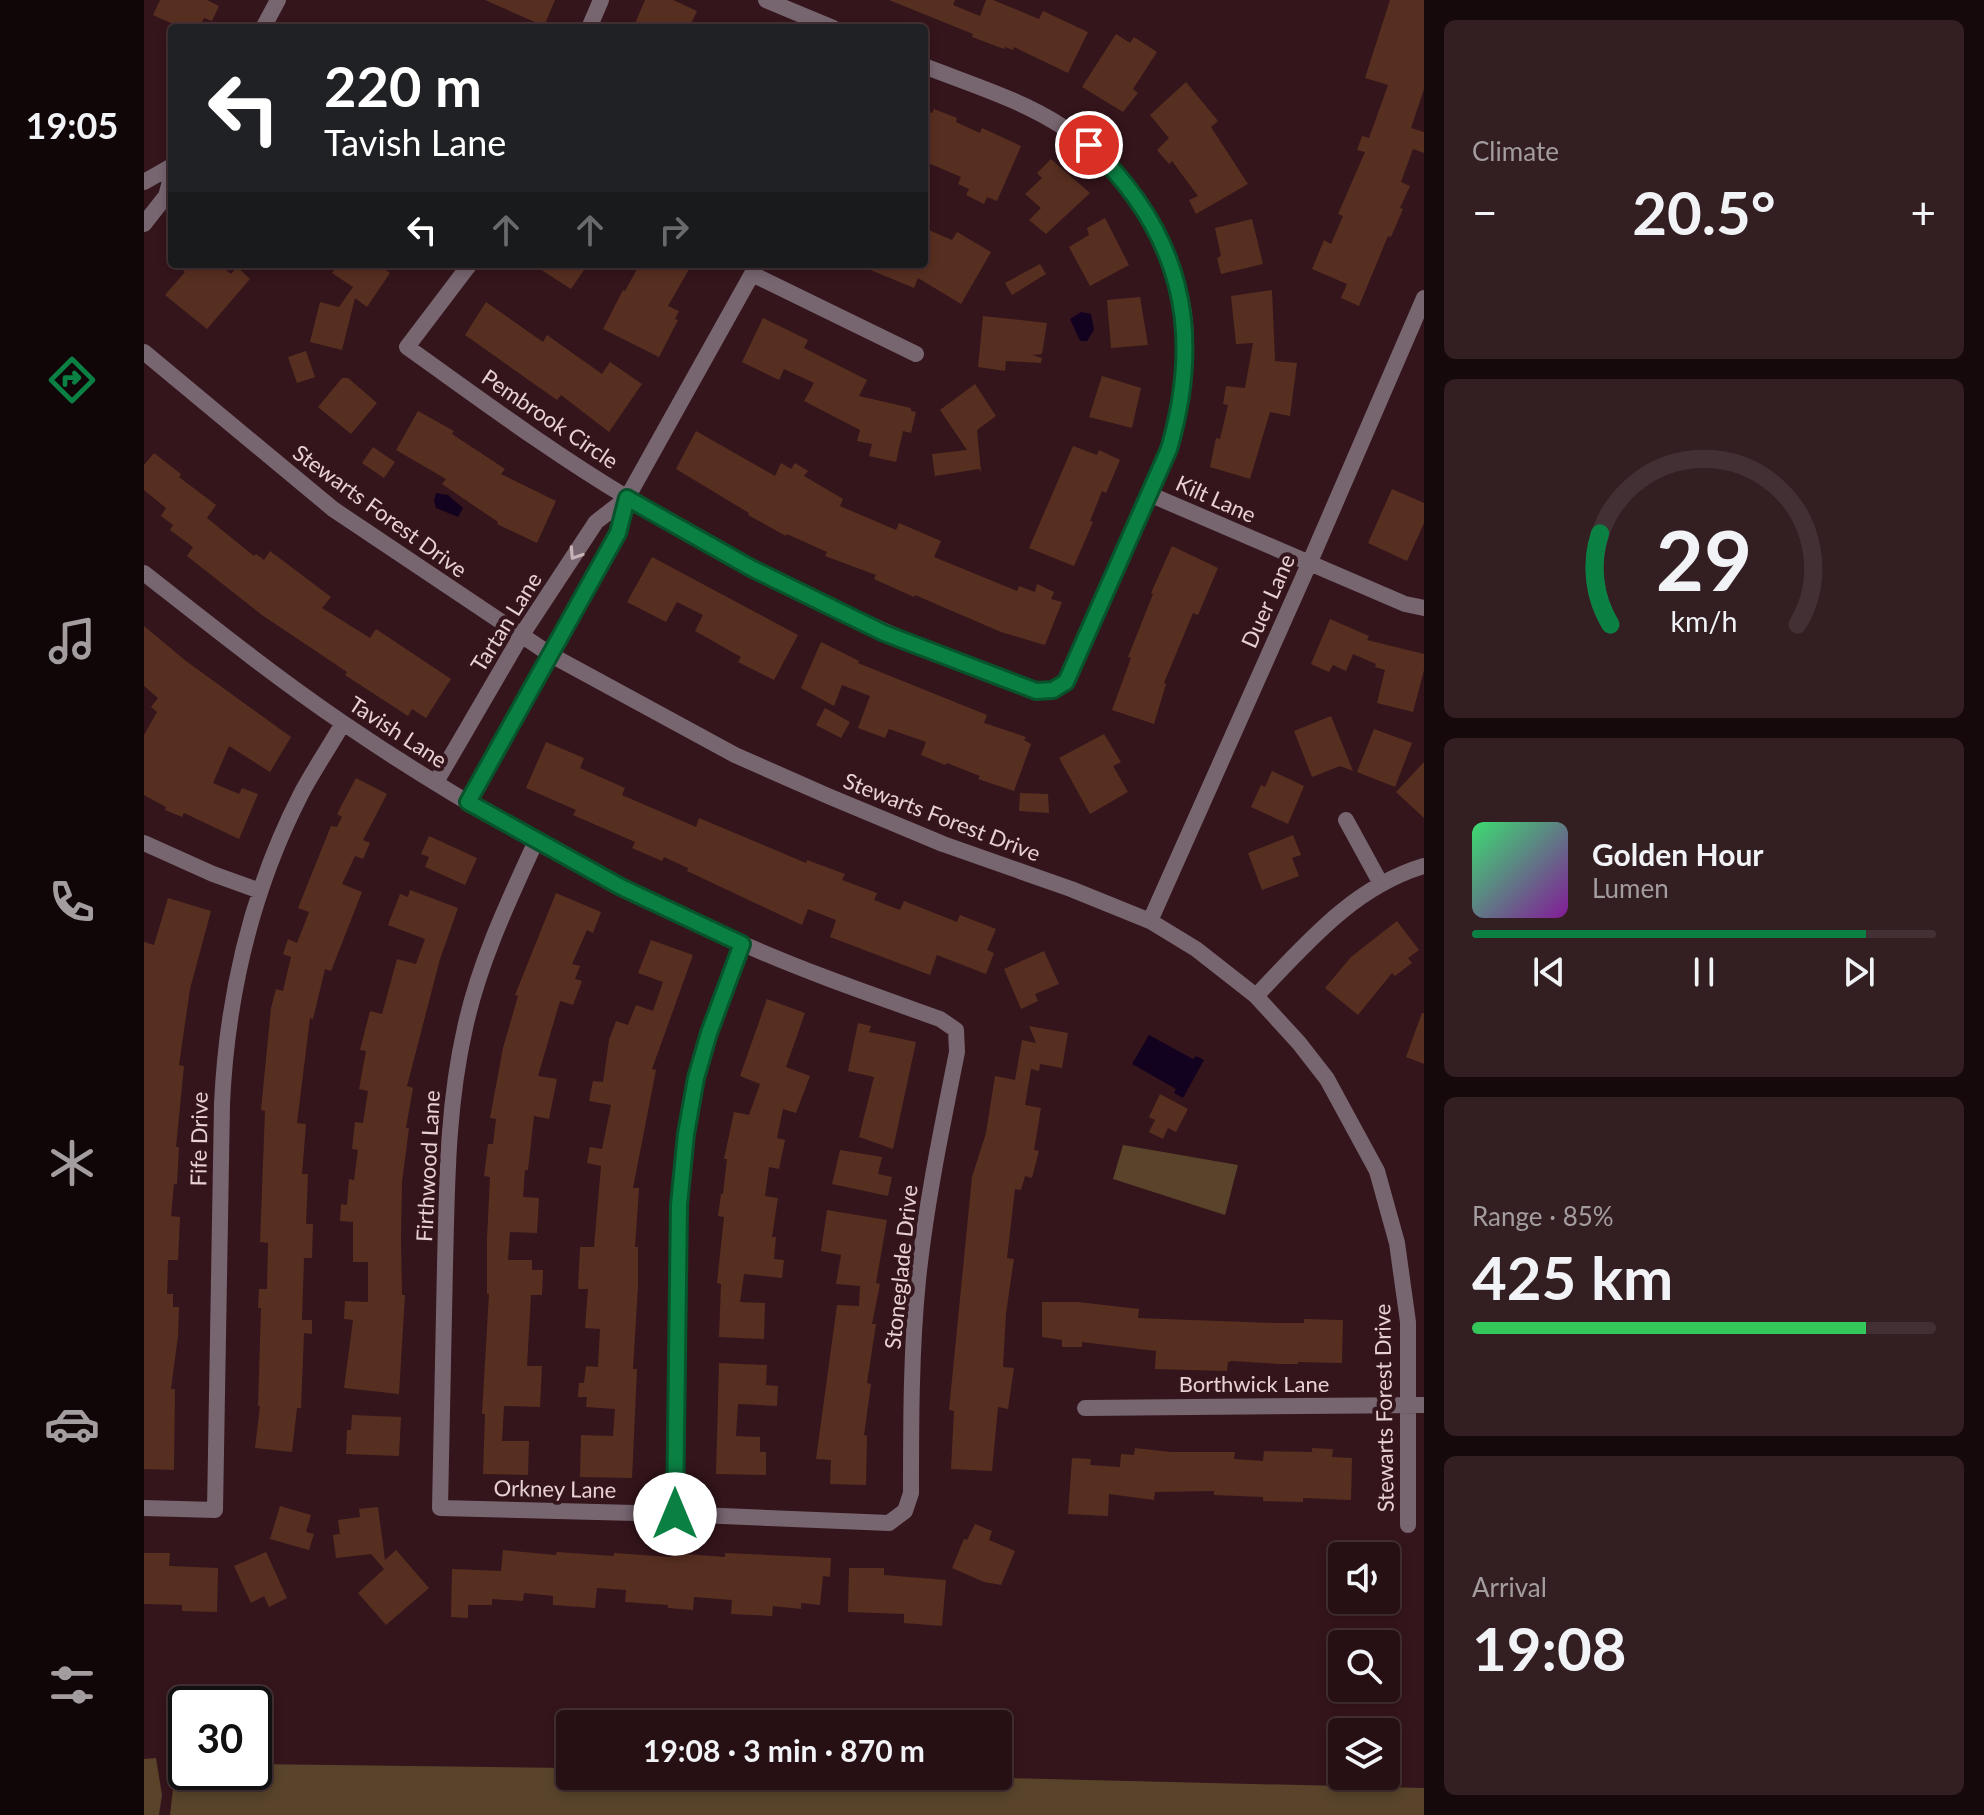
<!DOCTYPE html>
<html lang="en">
<head>
<meta charset="utf-8">
<style>
	body { margin:0; font-family:Lato,sans-serif; background:#331e22; color:#f1f3f6; height:100vh; display:flex; flex-direction:column; font-size:30px; white-space:nowrap }
	* { box-sizing:border-box; margin:0 }
	p { font-size:26px; color:#a49da0 }
	.icon { flex:none; width:44px; height:44px; fill:none; stroke:currentColor; stroke-width:2; stroke-linecap:round; stroke-linejoin:round }
	.map { position:relative; flex:1; overflow:hidden }
	.panel { display:flex; flex-direction:column; gap:20px; padding:20px; background:#15090b; width:560px }
	.panel>* { flex:none }
	.top-card { position:absolute; left:24px; top:24px; width:760px; height:244px; border-radius:8px; box-shadow:0 4px 12px #0003,0 0 0 2px #433034; background:#202124; color:#fff; overflow:hidden }
	.tools { position:absolute; left:1184px; top:1542px; display:grid; gap:16px }
	.tools a { display:grid; place-items:center; width:72px; height:72px; border-radius:8px; background:#271014; box-shadow:0 4px 12px #0003,0 0 0 2px #433034; font-size:40px }
	.speed { position:absolute; left:24px; top:1686px; display:flex; gap:16px; font-size:40px; font-weight:700; text-align:center }
	.speed>* { display:grid; place-content:center; width:104px; height:104px; border-radius:50%; background:#271014; box-shadow:0 4px 12px #0003,0 0 0 2px #433034; line-height:1 }
	.speed .limit { border:4px solid #111; border-radius:12px; background:#fff; color:#111 }
	.pin { position:absolute; display:grid; place-items:center; width:68px; height:68px; color:#fff; margin:-34px; border:4px solid #fff; border-radius:50%; box-shadow:0 2px 8px #0007 }
	.me { position:absolute; width:88px; margin:-44px; rotate:0deg; stroke-linejoin:round; filter:drop-shadow(0 0 6px #0008) }
	.turn { display:flex; align-items:center; gap:28px; height:168px; padding:0 24px; font-size:36px }
	.turn .icon { width:104px; height:104px; stroke-width:2.5 }
	.turn b { display:block; font-size:56px; line-height:68px }
	.lanes { display:flex; align-items:center; height:76px; padding:0 24px; background:#0003; justify-content:center; gap:40px; direction:ltr }
	.lanes .off { opacity:.35 }
	.big { font-size:60px; font-weight:700; line-height:1.1 }
	.panel .tile { flex:1; display:flex; flex-direction:column; justify-content:center; gap:12px; min-width:0; padding:0 28px; border-radius:12px; background:#331e22 }
	.panel .dial { align-items:center; gap:0 }
	.dial svg { height:208px; overflow:visible; fill:none; stroke:#433034; stroke-width:7; stroke-linecap:round; text-anchor:middle }
	.dial text { fill:#f1f3f6; stroke:none }
	.song { display:flex; align-items:center; gap:24px }
	.cover { width:96px; height:96px; border-radius:12px; background:linear-gradient(135deg,hsl(140 70% 55%),hsl(290 70% 35%)) }
	.played { height:8px; border-radius:4px; background:linear-gradient(90deg,#0b8043 85%,#433034 85%) }
	.keys { display:flex; justify-content:space-around; direction:ltr }
	.heat { display:flex; justify-content:space-between; align-items:center; font-size:44px; direction:ltr }
	.charge { height:12px; border-radius:6px; background:linear-gradient(90deg,#34c759 85%,#433034 0) }
	.trip { position:absolute; left:412px; top:1710px; width:456px; height:80px; border-radius:8px; background:#271014; box-shadow:0 4px 12px #0003,0 0 0 2px #433034; font-weight:700; line-height:80px; text-align:center }
	main { display:flex; flex:1; min-height:0 }
	.menu { display:flex; flex-direction:column; width:144px; justify-content:space-around; align-items:center; background:#100608; color:#a49da0 }
	.menu .icon { width:56px; height:56px }
	.menu .current { color:#0b8043 }
	.menu b { font-size:36px; color:#f1f3f6 }
	.map>svg:first-child { display:block }
</style>
</head>
<body>
<main>
<nav class="menu">
<b>19:05</b>
<svg class="icon current" aria-label="directions" viewBox="0 0 24 24"><path d="M12 3l9 9-9 9-9-9zM9 14v-3h6M13 9l2 2-2 2"/></svg>
<svg class="icon" aria-label="music" viewBox="0 0 24 24"><path d="M9 18V5l10-2v13"/><circle cx="6" cy="18" r="3"/><circle cx="16" cy="16" r="3"/></svg>
<svg class="icon" aria-label="phone" viewBox="0 0 24 24"><path d="M5 4h4l2 5-3 2q2 4 5 5l2-3 5 2v4C11 20 4 13 5 4z"/></svg>
<svg class="icon" aria-label="climate" viewBox="0 0 24 24"><path d="M12 3v18M4 7l16 10M4 17L20 7"/></svg>
<svg class="icon" aria-label="car" viewBox="0 0 24 24"><path d="M5 17H2v-5l4-1 3-4h7l3 4 3 1v5h-3M9 17h6M6 11h13"/><circle cx="7" cy="17" r="2"/><circle cx="17" cy="17" r="2"/></svg>
<svg class="icon" aria-label="filters" viewBox="0 0 24 24"><path d="M4 7h16M4 17h16"/><circle cx="9" cy="7" r="2"/><circle cx="15" cy="17" r="2"/></svg>
</nav>
<div class="map">
<svg width="1280" height="1815" viewBox="0 0 1280 1815">
	<rect width="100%" height="100%" fill="#34151b"/>
	<path fill="#59442b" d="M979 1145 1094 1165 1081 1215 969 1179Z
		M12 1758 18 1795 15 1815H0V1759Z
		M32 1762 42 1763V1772H110V1764L426 1768V1776H774L1280 1788V1815H26Z"/>
	<path fill="#13021f" d="M937 312 947 314 950 330 943 341H936L926 319Z
		M292 493 304 495 319 508 314 517 292 508 290 501Z
		M1005 1035 1049 1059 1052 1056 1060 1060 1039 1098 1030 1093 1032 1089 988 1064Z"/>
	<path fill="#572f20" d="M16 0H63L75 6 68 21 60 18 55 28H38L9 15Z
		M341 0H411L400 26Z
		M501 0H529L553 11 545 28H489Z
		M745 0H811L809 5 836 16 842 0H849L895 19 899 11 944 32 924 73 870 47 869 50 861 47 860 49 828 37 829 34Z
		M1246 0H1280V89L1267 128 1280 132V153L1269 149 1257 182 1266 186 1256 208 1259 209 1247 237 1244 236 1215 306 1197 298 1203 284 1168 269 1180 240 1187 244 1199 216 1194 214 1221 152 1213 150 1218 136 1225 138 1244 85 1221 78Z
		M972 34 986 43 990 37 1013 52 989 89 994 93 979 112 938 87Z
		M1042 82 1074 121 1067 127 1104 184 1052 214 1045 200 1054 196 1028 161 1025 164 1013 150 1025 138 1006 115Z
		M790 109 813 118 812 122 836 133 838 128 877 146 853 201 843 197 840 204 822 195 825 189 814 184 817 177 782 162 785 155 780 153V110L788 113Z
		M907 159 946 193 902 234 885 220 897 208 881 194 898 178 893 173Z
		M961 218 985 265 946 286 925 247 945 235 943 228Z
		M1108 219 1119 264 1077 274 1073 258 1077 256 1071 228Z
		M780 228 808 240 813 232 847 252 817 304 774 278 770 288 712 264H780Z
		M32 264H75L87 274 93 267 106 279 63 329 21 295 41 272Z
		M194 264H233L246 273 223 307 211 298 198 350 166 342 176 302 195 307 209 287 188 273Z
		M388 264H444L427 289Z
		M496 264H548L524 306 535 311 531 319 534 320 515 357 459 329 479 290 481 291Z
		M896 264 902 274 868 295 861 283Z
		M1128 290 1131 361 1153 363 1146 416 1126 412 1106 479 1066 467 1072 438 1076 439 1084 405 1079 404 1082 386 1101 388 1109 343 1092 344 1087 296Z
		M996 297 1004 345 967 348 963 300Z
		M342 302 399 342 403 335 458 374 466 362 498 384 465 432 417 395 413 400 321 335Z
		M839 316 903 323 898 354 888 355 898 358 897 363 862 361 861 371 834 367Z
		M619 318 664 340 660 348 723 380 715 396 767 408V411L772 412 767 433 759 431 752 462 725 456 728 444 713 441 716 430 660 401 670 383 640 369 635 380 598 362Z
		M162 351 171 377 153 383 144 357Z
		M958 376 997 388 988 428 945 417Z
		M198 378H204L233 403 207 434 174 407Z
		M831 384 852 416 833 430 837 472 835 469 791 476 788 454 823 450 796 410Z
		M274 411 310 431 308 434 361 469 357 474 412 501 393 543 353 524 354 522 298 484 302 479 252 450Z
		M552 431 631 476 637 463 647 469 651 463 664 471 660 476 699 499 696 506 752 530 755 523 797 541 790 557 873 591 875 586 891 592 893 584 910 592 907 599 918 602 901 645 857 632 771 595 770 597 730 579 732 575 681 556 683 552 643 534 642 536 604 515 605 513 532 469Z
		M929 446 953 455 955 450 976 460 962 493 958 491 946 521 949 522 930 566 885 548Z
		M229 447 251 462 240 478 218 463Z
		M10 453 37 474 35 477 72 505 63 518 110 556 112 554 120 560 126 551 187 597 178 608 226 638 232 629 307 679 282 718 268 709 264 716 201 675 203 672 118 615 43 556 49 547 26 530 29 525 17 516 22 508 0 490V465Z
		M1248 489 1280 503V523L1263 561 1224 543Z
		M1028 546 1074 568 1054 615 1049 613 1020 683 1022 684 1010 724 968 710 987 658 984 657 1009 594 1007 593Z
		M508 557 654 635 630 680 594 662 597 657 551 631 559 615 533 602 522 622 483 602Z
		M1186 619 1225 636 1223 640 1280 654V670L1269 712 1233 703 1241 670 1231 667 1232 664 1209 654 1202 671 1189 665 1185 672 1167 664Z
		M0 626 42 661 147 737 126 772 85 746 69 783 95 794 98 788 114 794 95 839 40 813 38 817 21 810 22 807 0 795V735L13 712 7 707 14 698 0 686Z
		M677 642 715 661 714 663 843 715 840 723 882 737 880 740 887 744 870 791 834 779 836 776 803 763 801 765 777 755 782 742 745 729 741 738 714 728 726 696 698 685 690 706 657 688Z
		M681 708 706 722 697 738 672 725Z
		M1187 716 1209 771 1196 766 1168 777 1150 731Z
		M1230 729 1268 743 1251 787 1213 772Z
		M960 734 977 762 969 766 984 792 946 814 915 758Z
		M402 742 440 758 436 768 481 788 478 795 552 827 555 818 662 863 663 860 701 874 698 880 733 893 730 900 756 910 760 901 813 922 816 915 852 929 843 950 850 953 842 974 793 955 786 975 686 937 692 920 664 909 658 925 543 871 544 868 520 857 518 861 488 848 491 842 429 815 432 810 382 788Z
		M1280 762V818L1252 792Z
		M1128 771 1160 786 1144 824 1107 807 1117 785 1121 787Z
		M212 778 243 794 219 840 226 843 219 859 211 856 198 884 218 892 187 971 181 969 169 1019 166 1018 153 1123 162 1124 158 1174H164L162 1224H169L168 1258H160L158 1320H168V1334L160 1333 157 1408H153L148 1452 111 1448 116 1406H114L117 1308H114L115 1289H123L124 1243 116 1242 121 1111 117 1110 127 1008 132 989 139 991 147 957 139 954 144 939 153 943 165 912 154 908 187 826 193 827 198 817 193 814Z
		M876 793 904 794 905 813 875 811Z
		M1149 835 1157 855 1148 858 1155 876 1118 890 1104 853Z
		M285 836 333 858 321 885 281 867 285 857 277 854Z
		M266 890 314 908 296 959 263 1086 269 1088 262 1128H265L258 1182 257 1238 258 1295H261L255 1394 200 1388 209 1320 200 1319 201 1301 224 1302V1262H209V1222L196 1221 197 1204 203 1205 205 1179 210 1180 214 1150 208 1149 211 1122 219 1123 224 1091 215 1089 222 1051 216 1050 226 1011 238 1014 253 959 272 964 281 939 244 925 256 894 264 897Z
		M412 893 457 912 449 933 443 930 428 964 436 966 431 979 438 981 429 1005 416 1001 394 1076 413 1079 405 1119 390 1116 384 1170H381L379 1197 395 1198 393 1233 366 1232 364 1260H388V1270H399L398 1295H387L383 1366H398L396 1407 360 1406 358 1441H385L384 1475 339 1474 341 1414H338L345 1294H343V1239L346 1177 340 1176 344 1144H349L352 1119 346 1118 359 1048 374 996 371 995Z
		M24 898 67 911 46 989 35 1065 40 1066 32 1147H35L33 1184H30L27 1216 36 1217 34 1260H24L23 1294H29V1307H35L34 1336 27 1389H31L30 1470 0 1469V942L10 945Z
		M1253 921 1275 950 1264 958 1268 963 1251 976 1248 973 1214 1015 1181 988 1207 957Z
		M507 940 549 955 508 1069 512 1070 489 1188H495L491 1247H494V1286L489 1369H493L488 1478 436 1477 437 1435 469 1436 471 1409 442 1407 443 1397H434L435 1383H440L442 1366 454 1367 456 1329 441 1328 444 1289H434L436 1247H450L457 1166 443 1163 446 1147 458 1149 467 1105 445 1101 449 1081 459 1082 465 1040 472 1021 484 1025 492 1005 509 1011 519 982 494 973Z
		M900 951 915 984 891 994 894 1001 877 1009 860 969Z
		M623 999 661 1013 642 1067 666 1076 652 1113 639 1109 633 1138 641 1140 635 1169 625 1167 621 1196 634 1198 628 1237H632L630 1259 640 1260 638 1278 600 1274 596 1302 621 1303 620 1339 575 1337 577 1284 573 1283 580 1217 574 1216 577 1194H579L583 1159H580L590 1112 605 1115 616 1084 596 1076Z
		M1278 1013H1280V1064L1262 1057Z
		M714 1023 727 1026 725 1032 772 1042 749 1149 715 1137 730 1077 704 1071Z
		M885 1026 924 1033 918 1068 896 1064 895 1071 887 1069 881 1105 897 1108 890 1150 895 1151 888 1178 881 1176 877 1190 871 1189 863 1258 870 1259 862 1313 859 1367 870 1368 864 1409 854 1407 848 1471 807 1469 810 1411 805 1410 828 1177 842 1133 851 1076 871 1080 878 1040 892 1043Z
		M1016 1094 1044 1109 1032 1132 1024 1128 1019 1139 1005 1132 1011 1120 1005 1117Z
		M696 1150 738 1157 734 1174 748 1177 744 1196 688 1184Z
		M683 1210 743 1220 732 1283 736 1284 728 1324H732L723 1383 727 1384 720 1435 723 1436 722 1485 686 1484 687 1460 672 1459 693 1305 715 1306 716 1286 692 1284 697 1255 677 1251Z
		M898 1302H934L995 1309 994 1318 1131 1323H1160V1319L1199 1320 1198 1363 1154 1362V1364H1136L1088 1361 1084 1362 1083 1371 1011 1369 1012 1351 938 1342V1347H918V1340L898 1337Z
		M575 1363 623 1365 622 1385 634 1386 633 1406 594 1404 592 1436 616 1437V1452H622V1475L572 1474Z
		M208 1415 257 1417 255 1456 202 1454 203 1430H207Z
		M991 1448 1027 1452H1091L1090 1459 1119 1461 1120 1451 1168 1452V1448L1189 1449 1188 1457 1208 1458 1207 1500 1159 1498V1502L1119 1501V1497L1070 1495V1491L1011 1492 1010 1500 965 1494 964 1516 924 1514 928 1458 947 1459 946 1465 976 1467 977 1454 990 1455Z
		M136 1506 167 1515 162 1532 170 1534 165 1550 126 1539Z
		M234 1507 241 1560 252 1550 285 1588 242 1625 214 1593 240 1569 227 1554 192 1558 189 1535 196 1534 194 1520 216 1517 215 1509Z
		M831 1524 848 1531 845 1540 871 1551 857 1585 840 1582 808 1568 820 1539 823 1540Z
		M359 1550 412 1555 413 1552 470 1556V1553L527 1557 528 1553 581 1557V1553L687 1558 686 1577 679 1576 676 1605 657 1603V1609L629 1606 628 1616 587 1614 588 1600 550 1597 549 1610 524 1608V1605L481 1602 482 1590 453 1588 451 1608 409 1605V1596L380 1593 379 1601 348 1599V1605H324V1618L307 1617 308 1569 357 1571Z
		M122 1552 143 1598 125 1607 120 1596 107 1603 90 1566Z
		M0 1553H26L25 1566 74 1568 73 1612 38 1611V1605L0 1604Z
		M705 1568H740V1575L802 1580 798 1626 760 1623V1614L704 1612Z"/>
	<g fill="none" stroke-linecap="round" stroke-linejoin="round">
		<path stroke="#776570" stroke-width="16" d="M622 0 689 28
			M119 28 134 0
			M445 28 457 0
			M0 182 28 166
			M0 224 22 196 28 174
			M326 264 263 347C336 399 407 452 484 498 610 573 741 636 878 687 896 692 907 693 922 682L1025 449C1035 415 1042 382 1042 347 1043 261 990 173 919 127 878 100 826 84 780 66
			M0 352 189 509 407 655 591 755 684 796 799 844 927 889 1006 921 1052 949 1112 996 1155 1043 1183 1079 1233 1171 1253 1243 1264 1322V1525
			M1005 494 1261 604 1280 608
			M0 573C65 624 130 676 199 723 324 808 459 882 597 943 662 972 729 995 796 1019L812 1030 813 1052C798 1127 782 1203 774 1280 767 1351 767 1422 767 1493L761 1511 745 1523 531 1514 296 1508C298 1427 299 1346 301 1265 303 1185 303 1107 321 1028 335 963 364 902 392 841
			M292 782 377 636 452 522 483 498
			M324 802 474 533 483 498 608 274 772 354
			M1202 820 1237 884
			M0 843 69 874 116 891
			M1006 921 1165 564 1280 298
			M1112 996C1161 945 1209 887 1280 866
			M941 1408 1280 1405
			M0 1508 71 1510 78 1104C83 995 108 889 158 792 171 768 186 746 199 723
			M531 1514 535 1205 542 1134 552 1078 565 1033 598 944"/>
	</g>
	<defs><path id="oneway-chevron" d="M-2-3.5L2.5 0L-2 3.5" fill="none" stroke-width="1.6" stroke-linecap="round" stroke-linejoin="round" transform="scale(2)"/></defs>
	<use stroke="#c5b1b6" href="#oneway-chevron" transform="translate(431 554) rotate(123)"/>
	<g fill="none" stroke-linecap="round" stroke-linejoin="round">
		<g stroke="#07532c" stroke-width="20">
			<path id="route" d="M531 1514 535 1205 542 1134 552 1078 565 1033 598 944 477 887 324 802 474 533 483 498 607 568 740 633 892 691 909 690 922 682 1025 449C1060 329 1037 232 945 145"/>
		</g>
		<use href="#route" stroke="#0b8043" stroke-width="14"/>
	</g>
	<g text-anchor="middle" stroke-width="8" stroke-linejoin="round" paint-order="stroke">
		<g font-size="22" fill="#e7d1d4" stroke="#34151b">
			<text transform="translate(406 419) rotate(34)" y="8">Pembrook Circle</text>
			<text transform="translate(1072 499) rotate(24)" y="8">Kilt Lane</text>
			<text transform="translate(236 511) rotate(36)" y="8">Stewarts Forest Drive</text>
			<text transform="translate(1124 601) rotate(-66)" y="8">Duer Lane</text>
			<text transform="translate(362 622) rotate(-58)" y="8">Tartan Lane</text>
			<text transform="translate(254 732) rotate(33)" y="8">Tavish Lane</text>
			<text transform="translate(798 817) rotate(21)" y="8">Stewarts Forest Drive</text>
			<text transform="translate(55 1139) rotate(-89)" y="8">Fife Drive</text>
			<text transform="translate(284 1166) rotate(-87)" y="8">Firthwood Lane</text>
			<text transform="translate(757 1267) rotate(-84)" y="8">Stoneglade Drive</text>
			<text x="1110" y="1392">Borthwick Lane</text>
			<text transform="translate(1240 1408) rotate(-91)" y="8">Stewarts Forest Drive</text>
			<text transform="translate(411 1489) rotate(1)" y="8">Orkney Lane</text>
		</g>
	</g>
</svg>
<div class="tools">
<a><svg class="icon" aria-label="sound" viewBox="0 0 24 24"><path d="M4 9h4l5-4v14l-5-4H4zM17 9q2 3 0 6"/></svg></a>
<a><svg class="icon" aria-label="search" viewBox="0 0 24 24"><circle cx="10" cy="10" r="6"/><path d="M15 15l6 6"/></svg></a>
<a><svg class="icon" aria-label="layers" viewBox="0 0 24 24"><path d="M12 4l9 5-9 5-9-5zM3 14l9 5 9-5"/></svg></a>
</div>
<div class="speed"><div class="limit">30</div></div>
<div class="pin" style="left:945px;top:145px;background:#d93025"><svg class="icon" aria-label="arrive" viewBox="0 0 24 24"><path d="M6 21V4h12l-3 4 3 4H6"/></svg></div>
<svg class="me" style="left:531px;top:1514px" viewBox="-20 -20 40 40"><circle r="19" fill="#fff"/><path d="M0-13L10 11 0 6-10 11z" fill="#0b8043"/></svg>
<div class="trip">19:08 · 3 min · 870 m</div>
<div class="top-card">
<div class="turn"><svg class="icon" aria-label="left" viewBox="0 0 24 24"><path d="M17 20v-9H6M10 6l-5 5 5 5"/></svg><div><b>220 m</b>Tavish Lane</div></div>
<div class="lanes"><svg class="icon" aria-label="left" viewBox="0 0 24 24"><path d="M17 20v-9H6M10 6l-5 5 5 5"/></svg><svg class="icon off" aria-label="ahead" viewBox="0 0 24 24"><path d="M12 20V5M6 11l6-6 6 6"/></svg><svg class="icon off" aria-label="ahead" viewBox="0 0 24 24"><path d="M12 20V5M6 11l6-6 6 6"/></svg><svg class="icon off" aria-label="right" viewBox="0 0 24 24"><path d="M7 20v-9h11M14 6l5 5-5 5"/></svg></div>
</div>
</div>
<section class="panel">
<div class="tile"><p>Climate</p>
<div class="heat"><a>−</a><b class="big">20.5°</b><a>+</a></div>
</div>
<div class="tile dial"><svg viewBox="0 0 100 80">
<path d="M14 69A42 42 0 1 1 86 69"/>
<path d="M14 69A42 42 0 0 1 10 34" stroke="#0b8043"/>
<text x="50" y="56" font-size="32" font-weight="700">29</text>
<text x="50" y="72" font-size="11">km/h</text>
</svg></div>
<div class="tile">
<div class="song"><i class="cover"></i><div><b>Golden Hour</b><p>Lumen</p></div></div>
<div class="played"></div>
<div class="keys"><svg class="icon" aria-label="previous" viewBox="0 0 24 24"><path d="M18 5L8 12l10 7zM5 5v14"/></svg><svg class="icon" aria-label="pause" viewBox="0 0 24 24"><path d="M8 5v14M16 5v14"/></svg><svg class="icon" aria-label="next" viewBox="0 0 24 24"><path d="M6 5l10 7-10 7zM19 5v14"/></svg></div>
</div>
<div class="tile"><p>Range · 85%</p><b class="big">425 km</b><div class="charge"></div></div>
<div class="tile"><p>Arrival</p><b class="big">19:08</b></div>
</section>
</main>
</body>
</html>
